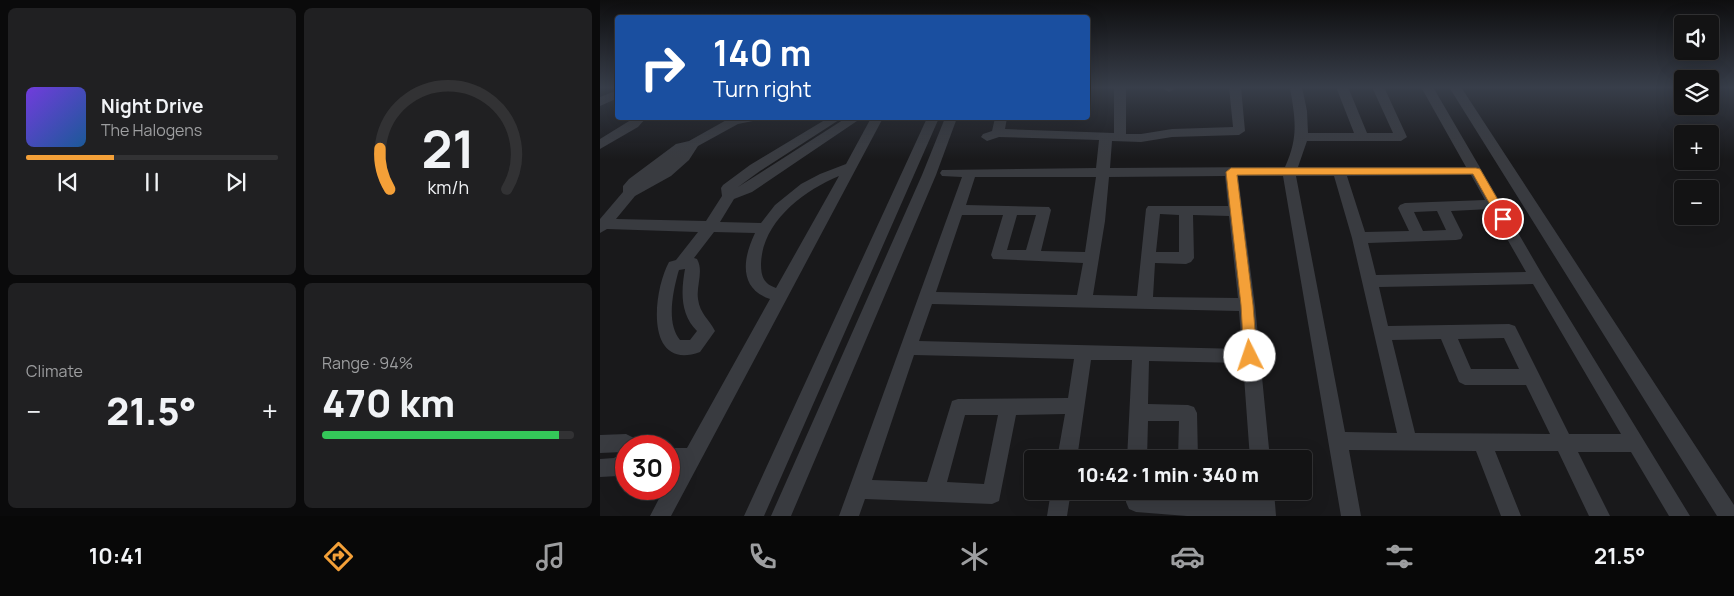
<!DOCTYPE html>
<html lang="en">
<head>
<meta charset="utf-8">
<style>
	body { margin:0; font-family:Manrope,sans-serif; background:#202022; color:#f1f3f6; height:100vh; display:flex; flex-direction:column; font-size:19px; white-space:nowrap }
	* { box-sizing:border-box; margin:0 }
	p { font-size:16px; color:#9d9ea0 }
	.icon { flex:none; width:28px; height:28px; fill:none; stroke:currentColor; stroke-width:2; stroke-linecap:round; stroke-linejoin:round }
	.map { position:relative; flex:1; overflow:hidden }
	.panel { display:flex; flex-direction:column; gap:8px; padding:8px; background:#0a0a0b; width:600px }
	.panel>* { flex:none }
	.top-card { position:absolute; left:15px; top:15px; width:475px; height:105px; border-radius:5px; box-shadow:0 5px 20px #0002,0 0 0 1px #323234; background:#1a4fa0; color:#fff; overflow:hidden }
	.tools { position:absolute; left:1074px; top:15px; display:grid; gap:10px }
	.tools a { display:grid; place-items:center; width:45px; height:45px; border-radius:5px; background:#131314; box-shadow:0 5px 20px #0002,0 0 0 1px #323234; font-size:25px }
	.speed { position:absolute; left:15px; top:435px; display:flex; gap:10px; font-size:25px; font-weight:700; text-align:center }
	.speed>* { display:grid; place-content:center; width:65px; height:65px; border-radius:50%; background:#131314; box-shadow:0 5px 20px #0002,0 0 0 1px #323234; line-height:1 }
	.speed .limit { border:8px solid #d22; background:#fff; color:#111 }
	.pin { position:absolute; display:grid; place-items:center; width:42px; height:42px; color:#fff; margin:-21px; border:2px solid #fff; border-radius:50%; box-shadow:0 1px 5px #0007 }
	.me { position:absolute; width:55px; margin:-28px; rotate:356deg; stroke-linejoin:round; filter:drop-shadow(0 0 4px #0008) }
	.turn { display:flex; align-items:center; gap:18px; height:105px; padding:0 15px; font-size:22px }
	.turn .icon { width:65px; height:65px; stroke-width:2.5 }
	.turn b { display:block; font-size:35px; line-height:42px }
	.big { font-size:38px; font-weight:800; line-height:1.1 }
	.panel .card { flex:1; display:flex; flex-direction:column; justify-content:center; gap:8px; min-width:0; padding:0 18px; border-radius:8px; background:#202022 }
	.panel .dial { align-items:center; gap:0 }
	.dial svg { height:130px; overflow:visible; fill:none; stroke:#323234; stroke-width:7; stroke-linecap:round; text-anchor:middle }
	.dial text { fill:#f1f3f6; stroke:none }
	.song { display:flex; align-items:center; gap:15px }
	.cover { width:60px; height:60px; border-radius:8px; background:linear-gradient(135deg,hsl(260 70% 55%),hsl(210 70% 35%)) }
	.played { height:5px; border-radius:2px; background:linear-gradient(90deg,#f4a038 35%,#323234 35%) }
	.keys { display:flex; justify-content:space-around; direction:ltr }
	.heat { display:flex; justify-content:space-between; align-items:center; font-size:28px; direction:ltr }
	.charge { height:8px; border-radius:4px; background:linear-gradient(90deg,#34c759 94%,#323234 0) }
	.panel .tiles { flex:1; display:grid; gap:8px; grid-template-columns:repeat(2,1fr) }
	.trip { position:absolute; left:424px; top:450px; width:288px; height:50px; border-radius:5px; background:#131314; box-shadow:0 5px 20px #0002,0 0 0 1px #323234; font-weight:800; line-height:50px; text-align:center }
	.tabs { display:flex; height:80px; justify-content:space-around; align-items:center; background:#080808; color:#9d9ea0 }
	.tabs .icon { width:35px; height:35px }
	.tabs .selected { color:#f4a038 }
	.tabs b { font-size:22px; color:#f1f3f6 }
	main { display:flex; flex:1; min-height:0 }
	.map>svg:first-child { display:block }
</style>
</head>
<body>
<main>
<section class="panel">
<div class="tiles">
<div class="card">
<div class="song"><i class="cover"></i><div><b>Night Drive</b><p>The Halogens</p></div></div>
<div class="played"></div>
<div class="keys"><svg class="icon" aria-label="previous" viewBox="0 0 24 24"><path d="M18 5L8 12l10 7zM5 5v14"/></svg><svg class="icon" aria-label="pause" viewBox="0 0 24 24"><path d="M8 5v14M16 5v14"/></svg><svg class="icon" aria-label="next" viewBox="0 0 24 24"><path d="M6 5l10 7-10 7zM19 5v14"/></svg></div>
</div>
<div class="card dial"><svg viewBox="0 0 100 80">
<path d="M14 69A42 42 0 1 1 86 69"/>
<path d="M14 69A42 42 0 0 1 8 44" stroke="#f4a038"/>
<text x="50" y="56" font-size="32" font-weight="700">21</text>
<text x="50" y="72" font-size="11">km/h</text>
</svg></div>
<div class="card"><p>Climate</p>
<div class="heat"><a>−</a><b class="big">21.5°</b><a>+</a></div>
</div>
<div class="card"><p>Range · 94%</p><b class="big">470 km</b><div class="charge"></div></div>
</div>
</section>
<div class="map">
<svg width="1134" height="516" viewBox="0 0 1134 516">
	<rect width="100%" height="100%" fill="#19191b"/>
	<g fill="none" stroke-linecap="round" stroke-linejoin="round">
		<path fill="#393b40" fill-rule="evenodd" d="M514 87H526V134H541L572 129 633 127 629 87H641L645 131 639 135 572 137 541 142 512 141 510 168 685 167C699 136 695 119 690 87H702L707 111 708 133H754L736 87H748L767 133H793L772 87H784L807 137 801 141H707L698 167H866L821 87H833L942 274 1090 516H1069L1031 452H978L1010 516H989L958 451H895L921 516H901L876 451 749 450 761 516H741L683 176H638L655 305 670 459H650L643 363 549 361 548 404 588 405 594 407 597 413 598 459H578L579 421H548L547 459H527L532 360H491L477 459H457L465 414 416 415 399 501 392 504 265 499 259 516H239L362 177 342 176 340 173 342 170 496 168 499 140 399 137 387 141 381 137 383 134 392 131 395 118H407L405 129 514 133ZM871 175 885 200 805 203 800 205 798 208 809 231 765 232 747 176ZM625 176 628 206H548L546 209 537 296 493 295 505 221 509 177ZM696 176H734L752 238 797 433 745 432ZM375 177H496L485 252 441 251 451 210 449 207 366 205ZM890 209 926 272 776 275 768 243 856 240 861 239 863 235 851 211ZM837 211 846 230 823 231 814 212ZM560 214 579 215V252H556ZM362 215H403L391 255 393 259 483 263 477 295 336 292ZM417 215H436L426 250H407ZM593 215 629 216 638 298 553 297 555 263 586 264 591 262 594 258ZM933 284 1021 434H969L915 326 909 324 788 326 779 287ZM332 304 639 311 642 349 319 341ZM904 338 919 369H871L858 339ZM841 339 859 382 865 385H926L950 434 815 433 792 340ZM314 355 474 359 468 398 358 399 352 401 327 482 272 480ZM365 415H398L384 484 347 482Z
			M560 87H573L575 89 569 92Z
			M849 87H861L1134 505V516H1117Z
			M18 90V98L0 106V97Z
			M34 118H46L38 127 0 149V139Z
			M130 118H155L153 121 138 124 98 146 89 160 71 176 35 196 16 219 106 221 122 196 121 188 123 185 150 165 228 118H242L160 171 138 187 246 118H259L257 121 152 192 134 199 120 222 161 223 175 205 201 184 220 174 246 164 271 118H283L71 516H50L64 489H69V480L77 466H69V448H87L170 299C138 288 143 258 155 233L114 232 94 258 97 259C104 271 96 286 98 299 100 314 109 319 115 331L100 352C44 372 53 291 69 262L76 260 98 232 7 229 0 233V219L23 192V186L29 179 76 144 89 141ZM239 176 176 288C164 284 161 277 161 264 162 222 203 191 239 176ZM85 269C81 291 80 314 97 331L90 340H80C66 323 73 292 78 273L79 270Z
			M327 118H339L164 516H144Z
			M345 118H357L336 175 191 516H171L322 175Z
			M26 434 38 440 40 446H26V472L18 476 0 477V459L14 458 23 452 0 453V435Z
			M451 491H471L467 516H447Z
			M526 491H546L655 501 654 491H674L676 516H587L536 512 529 509 526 502Z"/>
	</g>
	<linearGradient id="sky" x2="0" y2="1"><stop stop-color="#0e0e0f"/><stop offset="0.55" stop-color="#383e4a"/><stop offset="1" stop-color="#383e4a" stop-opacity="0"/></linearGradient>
	<rect width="1134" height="159" fill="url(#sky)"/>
	<path fill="#f4a038" stroke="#9f6824" d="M631 168H876L880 169 909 219 903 223 900 222 873 174 637 175 653 305 657 356 655 360 650 362 646 360 644 356 641 305 626 172Z"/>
</svg>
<div class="tools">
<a><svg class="icon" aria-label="sound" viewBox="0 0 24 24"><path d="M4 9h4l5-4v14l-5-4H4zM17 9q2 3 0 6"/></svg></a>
<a><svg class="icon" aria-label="layers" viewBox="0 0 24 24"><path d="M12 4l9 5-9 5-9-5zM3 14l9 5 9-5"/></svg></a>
<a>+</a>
<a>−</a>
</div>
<div class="speed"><div class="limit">30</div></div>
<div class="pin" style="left:903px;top:219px;background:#d93025"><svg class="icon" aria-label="arrive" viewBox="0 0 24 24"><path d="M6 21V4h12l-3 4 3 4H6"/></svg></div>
<svg class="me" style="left:650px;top:356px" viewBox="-20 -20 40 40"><circle r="19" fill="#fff"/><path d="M0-13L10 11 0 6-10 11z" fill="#f4a038"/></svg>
<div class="trip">10:42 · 1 min · 340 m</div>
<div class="top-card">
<div class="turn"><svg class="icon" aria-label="right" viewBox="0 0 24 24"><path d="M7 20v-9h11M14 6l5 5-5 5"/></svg><div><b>140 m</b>Turn right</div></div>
</div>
</div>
</main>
<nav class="tabs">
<b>10:41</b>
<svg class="icon selected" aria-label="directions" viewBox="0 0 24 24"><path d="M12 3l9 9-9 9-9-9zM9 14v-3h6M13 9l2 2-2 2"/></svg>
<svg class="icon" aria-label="music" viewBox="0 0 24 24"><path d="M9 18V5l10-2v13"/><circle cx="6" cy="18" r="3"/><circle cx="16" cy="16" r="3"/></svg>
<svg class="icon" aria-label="phone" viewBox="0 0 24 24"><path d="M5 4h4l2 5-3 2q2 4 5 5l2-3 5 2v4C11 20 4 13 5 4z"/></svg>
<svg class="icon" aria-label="climate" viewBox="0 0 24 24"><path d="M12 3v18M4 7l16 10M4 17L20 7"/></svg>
<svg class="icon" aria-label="car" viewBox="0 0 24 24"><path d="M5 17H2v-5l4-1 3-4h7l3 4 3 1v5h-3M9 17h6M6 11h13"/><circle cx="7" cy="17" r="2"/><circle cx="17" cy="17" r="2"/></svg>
<svg class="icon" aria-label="filters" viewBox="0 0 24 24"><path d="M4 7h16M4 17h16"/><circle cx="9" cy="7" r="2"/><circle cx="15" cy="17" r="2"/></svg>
<b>21.5°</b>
</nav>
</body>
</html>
